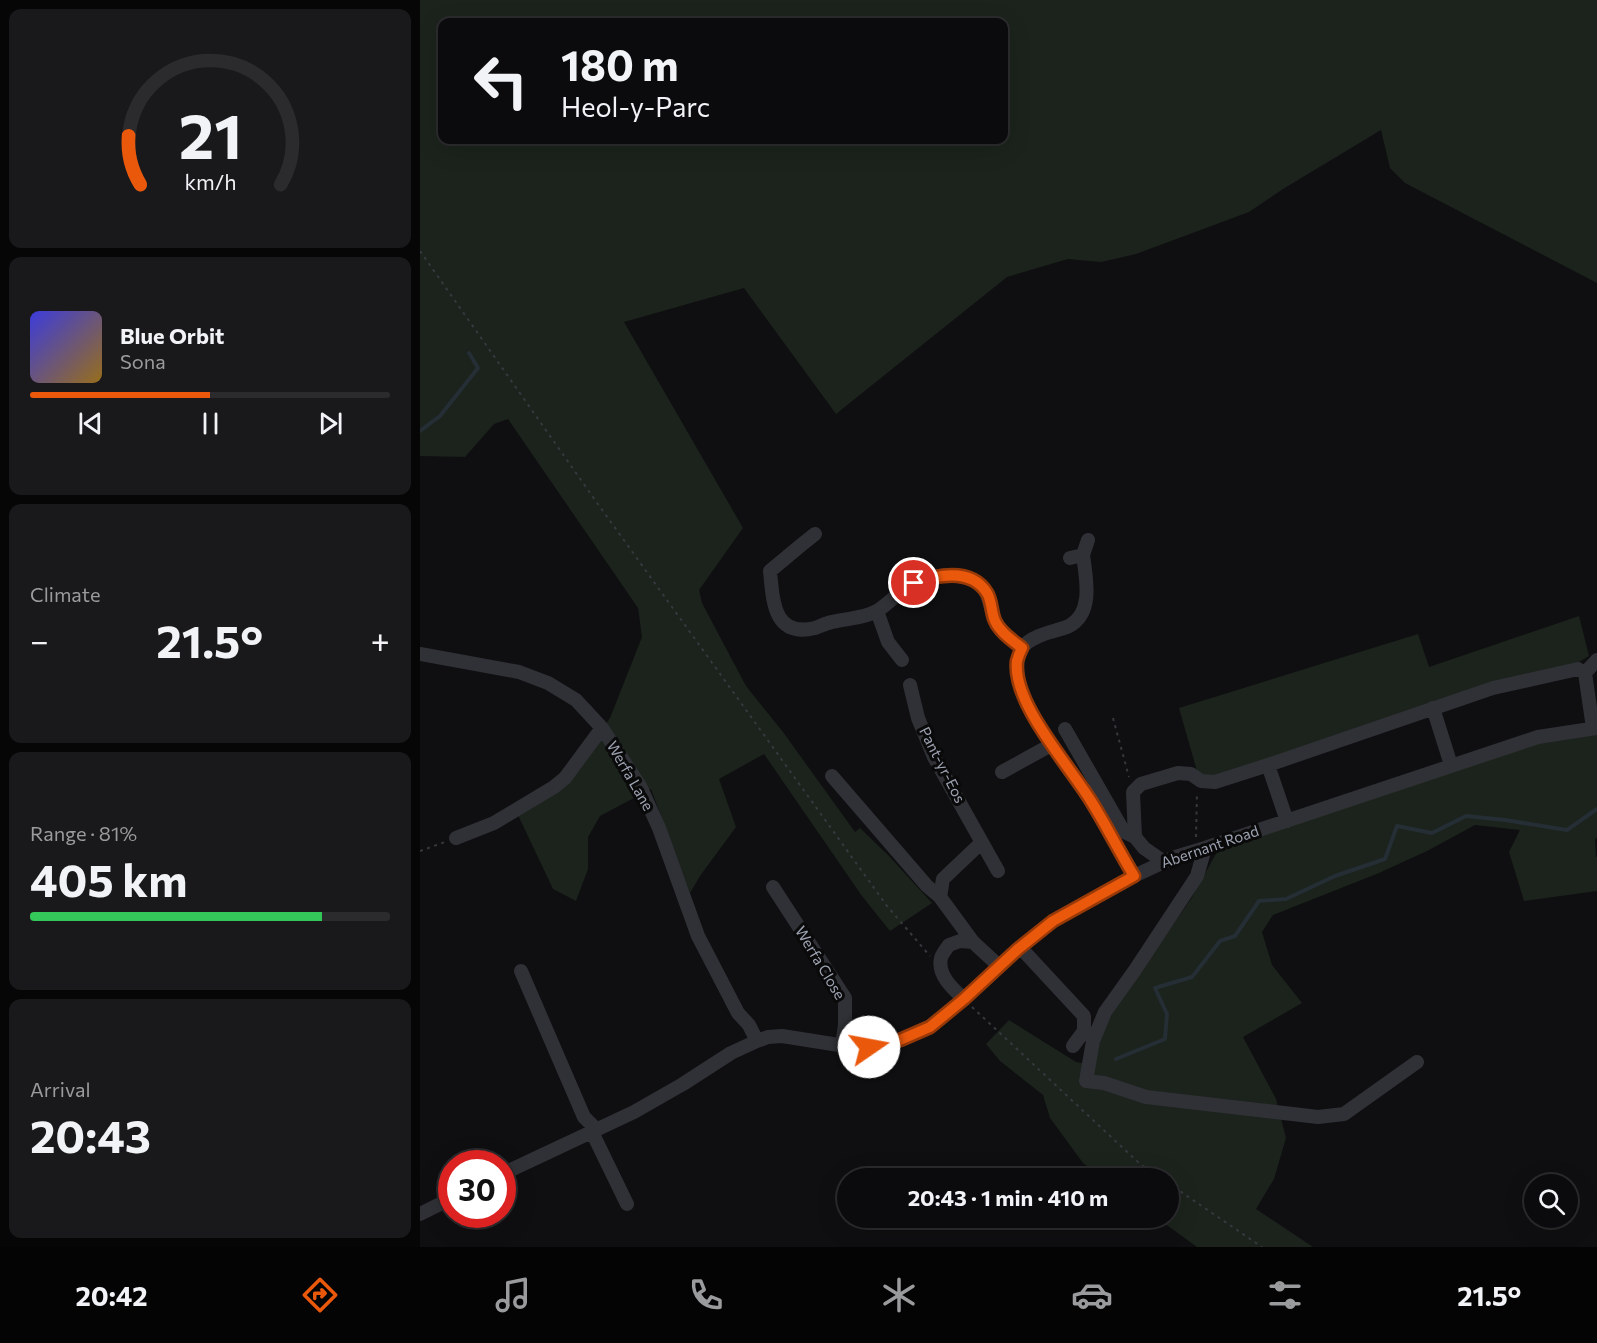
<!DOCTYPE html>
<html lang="en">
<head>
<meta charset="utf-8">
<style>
	body { margin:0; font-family:Commissioner,sans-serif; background:#19191b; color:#f1f3f6; height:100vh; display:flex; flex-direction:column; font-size:22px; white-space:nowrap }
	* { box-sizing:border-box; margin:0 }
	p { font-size:20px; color:#9a9b9d }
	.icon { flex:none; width:33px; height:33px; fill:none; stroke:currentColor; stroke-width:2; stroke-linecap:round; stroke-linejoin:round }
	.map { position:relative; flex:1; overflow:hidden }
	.panel { display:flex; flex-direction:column; gap:9px; padding:9px; background:#060607; width:420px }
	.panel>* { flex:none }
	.guide { position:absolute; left:18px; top:18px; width:570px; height:126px; border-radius:12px; box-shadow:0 6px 24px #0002,0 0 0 2px #2b2b2e; background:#0b0b0d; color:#f1f3f6; overflow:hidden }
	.buttons { position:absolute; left:1104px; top:1174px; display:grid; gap:12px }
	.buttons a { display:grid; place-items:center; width:54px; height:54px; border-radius:50%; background:#0b0b0d; box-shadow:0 6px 24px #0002,0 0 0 2px #2b2b2e; font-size:30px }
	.speed { position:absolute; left:18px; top:1150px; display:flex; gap:12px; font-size:30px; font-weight:700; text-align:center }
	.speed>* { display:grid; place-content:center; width:78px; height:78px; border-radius:50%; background:#0b0b0d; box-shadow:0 6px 24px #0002,0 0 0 2px #2b2b2e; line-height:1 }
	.speed .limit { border:9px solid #d22; background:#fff; color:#111 }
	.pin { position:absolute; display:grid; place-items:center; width:51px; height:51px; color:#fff; margin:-26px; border:3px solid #fff; border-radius:50%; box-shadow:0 2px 6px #0007 }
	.me { position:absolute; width:66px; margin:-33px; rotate:78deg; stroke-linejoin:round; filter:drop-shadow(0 0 4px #0008) }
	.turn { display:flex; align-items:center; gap:21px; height:126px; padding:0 24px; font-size:27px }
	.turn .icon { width:78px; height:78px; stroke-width:2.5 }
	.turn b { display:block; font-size:42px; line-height:51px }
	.big { font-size:45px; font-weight:700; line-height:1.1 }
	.panel .card { flex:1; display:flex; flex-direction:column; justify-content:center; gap:9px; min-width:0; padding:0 21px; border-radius:12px; background:#19191b }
	.panel .dial { align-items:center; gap:0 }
	.dial svg { height:156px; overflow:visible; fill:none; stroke:#2b2b2e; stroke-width:7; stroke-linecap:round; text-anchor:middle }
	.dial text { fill:#f1f3f6; stroke:none }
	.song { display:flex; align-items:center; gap:18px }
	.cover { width:72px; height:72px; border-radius:9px; background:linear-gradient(135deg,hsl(240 70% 55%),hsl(40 70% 35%)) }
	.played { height:6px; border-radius:3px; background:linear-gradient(90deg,#ea580c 50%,#2b2b2e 50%) }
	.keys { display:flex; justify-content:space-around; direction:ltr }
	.heat { display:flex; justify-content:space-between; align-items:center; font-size:33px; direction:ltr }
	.charge { height:9px; border-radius:4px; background:linear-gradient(90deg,#34c759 81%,#2b2b2e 0) }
	.trip { position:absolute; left:417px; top:1168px; width:342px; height:60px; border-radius:30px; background:#0b0b0d; box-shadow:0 6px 24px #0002,0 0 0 2px #2b2b2e; font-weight:700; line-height:60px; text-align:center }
	.dock { display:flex; height:96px; justify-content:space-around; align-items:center; background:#040405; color:#9a9b9d }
	.dock .icon { width:42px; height:42px }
	.dock .selected { color:#ea580c }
	.dock b { font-size:27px; color:#f1f3f6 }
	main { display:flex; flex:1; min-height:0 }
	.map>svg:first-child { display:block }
</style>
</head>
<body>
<main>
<section class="panel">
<div class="card dial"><svg viewBox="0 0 100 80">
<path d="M14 69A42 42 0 1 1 86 69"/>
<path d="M14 69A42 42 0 0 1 8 44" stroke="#ea580c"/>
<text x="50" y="56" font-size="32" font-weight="700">21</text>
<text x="50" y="72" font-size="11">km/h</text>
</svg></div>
<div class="card">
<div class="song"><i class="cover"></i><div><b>Blue Orbit</b><p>Sona</p></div></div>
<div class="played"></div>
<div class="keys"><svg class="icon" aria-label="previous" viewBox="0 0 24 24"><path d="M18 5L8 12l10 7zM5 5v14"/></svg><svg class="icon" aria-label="pause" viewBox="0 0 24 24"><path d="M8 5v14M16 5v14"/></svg><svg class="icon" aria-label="next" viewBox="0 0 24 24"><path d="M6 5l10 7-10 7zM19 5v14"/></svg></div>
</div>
<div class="card"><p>Climate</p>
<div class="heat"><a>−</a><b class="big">21.5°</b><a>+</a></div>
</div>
<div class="card"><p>Range · 81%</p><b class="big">405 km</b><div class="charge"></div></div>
<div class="card"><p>Arrival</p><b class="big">20:43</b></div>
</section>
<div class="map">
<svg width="1177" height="1247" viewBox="0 0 1177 1247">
	<rect width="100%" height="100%" fill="#0f0f11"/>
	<path fill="#1b231c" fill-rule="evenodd" d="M0 0H1177V283L985 183 970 168 961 130 863 189 829 212 716 254 681 262 648 259 587 277 416 414 324 288 204 322 323 528 279 590 282 603 326 686 363 732 435 832 440 828 469 856 512 903 470 931 442 896 344 754 299 779 316 827 280 876 270 893 231 789 180 816 168 837V869L156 901 133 889 98 815 147 780 190 718 222 637 218 608 88 419 74 424 45 457 0 456ZM22 22H584V140H22Z
		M1159 616 1169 656 1159 662 1112 675 795 779 784 778 777 771 759 708 998 634 1009 667Z
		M1177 734V837L1175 840 1176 857H1177V891L1104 901 1089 852 1100 830 1055 825 1007 851 959 873 853 915 842 932 852 965 882 1003 823 1037 856 1099 866 1138 854 1179 836 1209 893 1247H777L737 1218H748V1179H684L663 1163 630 1118 623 1095 580 1061 566 1044 589 1020 656 1062 673 1065 677 1043 691 1014 771 899 798 850 1119 743Z"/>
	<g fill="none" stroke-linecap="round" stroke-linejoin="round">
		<path stroke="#252d35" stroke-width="4" d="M0 431 20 416 58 368 49 353
			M696 1059 745 1039 747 1014 735 988 772 977 800 941 815 936 839 901 866 899 915 876 965 859 977 826 1012 833 1046 816 1085 820 1147 830 1177 809"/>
		<path stroke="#36383d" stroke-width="2" stroke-dasharray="3 4.5" stroke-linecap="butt" d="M0 251 175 500 467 906 510 956
			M693 718 709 777
			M776 837 777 792
			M0 851 25 842
			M552 1007 719 1163 742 1179
			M748 1183 842 1247"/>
		<path stroke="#303136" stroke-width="14" d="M395 534 380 546 350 571C353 600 353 638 395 628 401 626 406 623 412 622 428 618 442 619 457 611 470 603 480 590 494 583 511 575 534 572 552 580 571 587 568 607 576 622 581 633 592 640 602 648
			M663 555C666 578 674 613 649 626 640 630 628 632 619 636 612 639 604 643 601 650 580 691 651 768 671 801 686 826 700 851 714 876
			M650 558 663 555 668 540
			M457 611 468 642 482 660
			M0 654 99 672 128 683 156 700 182 728 220 786 239 828 278 936 318 1013 329 1025 337 1041
			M1165 673 1177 660
			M490 685 498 718 514 757 578 871
			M1013 708 1031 765
			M645 729 704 832 715 837
			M848 765 867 821
			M582 772 631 745
			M412 776 507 886 520 897
			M36 838 74 823 134 787 145 778 182 728
			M562 842 523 879 520 897 553 942 579 966
			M785 848 777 876 715 970 685 1012 673 1041 666 1081 684 1083 726 1097 898 1117 924 1114 997 1062
			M744 862 724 848 715 837 713 792 721 784 758 773 771 774 781 781 795 782 848 765 1073 688 1158 669 1165 673 1173 728
			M353 887 425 998V1025L422 1045
			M600 947 664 1016V1031L653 1046
			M101 971 164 1117 177 1130
			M544 999C533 989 517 975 521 958 522 954 526 949 529 945L540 941 553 942
			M172 1132 207 1204
			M82 1174 214 1112 263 1084 311 1053 337 1041 348 1037 362 1036 419 1045 449 1047 480 1040 509 1027 544 999 598 949 633 921 714 876 744 862 752 858 785 848 1118 737 1177 728
			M0 1214 32 1198"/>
	</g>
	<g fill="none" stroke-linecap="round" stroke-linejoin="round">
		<g stroke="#983908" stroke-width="15">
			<path id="route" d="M449 1047 480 1040 510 1027 544 999 598 949 633 921 714 876C699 851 686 825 671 801 649 765 592 703 597 661 598 657 600 652 602 648 592 640 580 632 575 621 571 612 572 601 567 593 551 567 517 575 494 583"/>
		</g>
		<use href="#route" stroke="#ea580c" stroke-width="10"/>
	</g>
	<g text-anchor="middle" stroke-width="6" stroke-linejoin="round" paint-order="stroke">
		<g font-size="15" fill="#9fa4b3" stroke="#0a0a0b">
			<text transform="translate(522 765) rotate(63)" y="5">Pant-yr-Eos</text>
			<text transform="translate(210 776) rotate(60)" y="5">Werfa Lane</text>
			<text transform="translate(790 847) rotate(-19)" y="5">Abernant Road</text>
			<text transform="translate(400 963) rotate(59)" y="5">Werfa Close</text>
		</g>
	</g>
</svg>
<div class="buttons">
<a><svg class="icon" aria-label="search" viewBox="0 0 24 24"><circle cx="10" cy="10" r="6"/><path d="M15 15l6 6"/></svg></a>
</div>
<div class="speed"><div class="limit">30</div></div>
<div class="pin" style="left:494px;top:583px;background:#d93025"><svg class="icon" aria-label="arrive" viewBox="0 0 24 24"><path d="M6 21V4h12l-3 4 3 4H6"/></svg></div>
<svg class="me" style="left:449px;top:1047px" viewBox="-20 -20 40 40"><circle r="19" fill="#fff"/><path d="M0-13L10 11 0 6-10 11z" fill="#ea580c"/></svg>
<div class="trip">20:43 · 1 min · 410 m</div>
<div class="guide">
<div class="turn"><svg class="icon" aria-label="left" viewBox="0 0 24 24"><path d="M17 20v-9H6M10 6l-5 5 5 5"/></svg><div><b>180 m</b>Heol-y-Parc</div></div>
</div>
</div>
</main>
<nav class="dock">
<b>20:42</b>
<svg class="icon selected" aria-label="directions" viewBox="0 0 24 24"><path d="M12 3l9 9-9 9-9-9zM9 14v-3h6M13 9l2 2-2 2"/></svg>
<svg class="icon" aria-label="music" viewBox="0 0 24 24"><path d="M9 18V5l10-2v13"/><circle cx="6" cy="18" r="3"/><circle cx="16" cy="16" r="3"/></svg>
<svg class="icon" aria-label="phone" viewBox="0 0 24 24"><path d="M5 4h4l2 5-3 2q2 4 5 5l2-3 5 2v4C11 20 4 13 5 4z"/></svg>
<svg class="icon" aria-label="climate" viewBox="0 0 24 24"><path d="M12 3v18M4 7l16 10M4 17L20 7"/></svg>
<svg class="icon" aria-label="car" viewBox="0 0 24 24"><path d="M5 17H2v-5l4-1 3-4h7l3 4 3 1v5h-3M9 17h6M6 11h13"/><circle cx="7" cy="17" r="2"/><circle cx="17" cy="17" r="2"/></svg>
<svg class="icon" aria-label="filters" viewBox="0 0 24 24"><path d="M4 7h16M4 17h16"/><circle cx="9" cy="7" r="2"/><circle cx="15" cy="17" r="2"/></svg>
<b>21.5°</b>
</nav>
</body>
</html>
